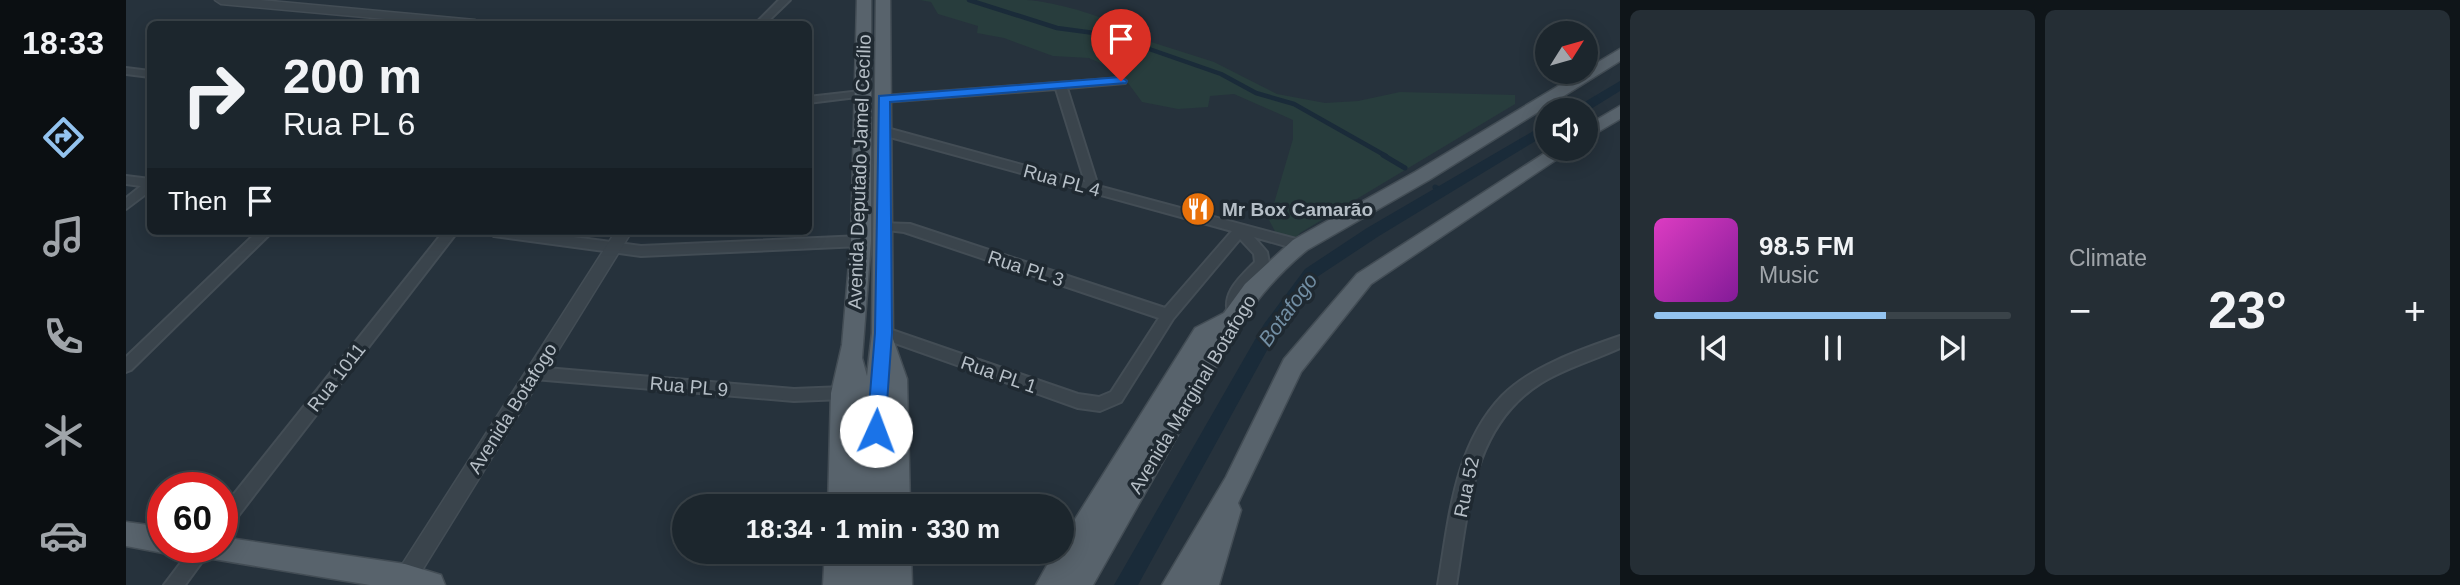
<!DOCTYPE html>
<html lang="en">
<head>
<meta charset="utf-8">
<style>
	body { margin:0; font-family:Helvetica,sans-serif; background:#252e35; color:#f1f3f6; height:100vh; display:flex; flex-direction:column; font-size:26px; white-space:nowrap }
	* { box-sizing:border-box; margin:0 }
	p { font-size:23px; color:#a0a5aa }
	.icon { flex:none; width:38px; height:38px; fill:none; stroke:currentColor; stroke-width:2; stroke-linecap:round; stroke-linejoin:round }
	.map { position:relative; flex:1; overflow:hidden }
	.details { display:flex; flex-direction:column; gap:10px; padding:10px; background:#0f1519; width:840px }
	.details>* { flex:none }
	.top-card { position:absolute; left:21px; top:21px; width:665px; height:214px; border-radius:10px; box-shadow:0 4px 18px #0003,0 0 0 2px #3a4349; background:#1c262d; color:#f1f3f6; overflow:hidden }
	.needle { width:46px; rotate:53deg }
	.controls { position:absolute; left:1409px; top:21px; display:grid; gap:14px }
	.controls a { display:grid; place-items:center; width:63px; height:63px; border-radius:50%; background:#1c262d; box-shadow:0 4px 18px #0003,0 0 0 2px #3a4349; font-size:35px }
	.speed { position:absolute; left:21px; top:472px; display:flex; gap:14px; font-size:35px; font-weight:700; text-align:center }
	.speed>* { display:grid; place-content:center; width:91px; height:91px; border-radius:50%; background:#1c262d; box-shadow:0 4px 18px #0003,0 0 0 2px #3a4349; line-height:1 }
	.speed .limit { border:10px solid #d22; background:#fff; color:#111 }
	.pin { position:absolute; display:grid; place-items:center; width:60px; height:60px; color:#fff; margin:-72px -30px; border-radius:50% 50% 50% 0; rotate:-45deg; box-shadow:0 0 7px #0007 }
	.pin .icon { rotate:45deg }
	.me { position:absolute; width:77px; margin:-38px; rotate:2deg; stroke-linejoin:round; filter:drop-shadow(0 0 5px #0008) }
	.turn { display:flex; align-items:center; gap:24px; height:147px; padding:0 21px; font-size:32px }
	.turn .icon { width:91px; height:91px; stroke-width:2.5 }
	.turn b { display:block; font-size:49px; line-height:60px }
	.then { display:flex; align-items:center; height:66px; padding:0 21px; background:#0003; gap:14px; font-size:26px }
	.big { font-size:52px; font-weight:700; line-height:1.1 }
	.details .card { flex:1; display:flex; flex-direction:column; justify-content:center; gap:10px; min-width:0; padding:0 24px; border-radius:10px; background:#252e35 }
	.song { display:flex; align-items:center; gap:21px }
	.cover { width:84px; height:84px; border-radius:10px; background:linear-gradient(135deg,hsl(310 70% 55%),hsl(290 70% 35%)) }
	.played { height:7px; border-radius:4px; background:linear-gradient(90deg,#93c3ef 65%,#3a4349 65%) }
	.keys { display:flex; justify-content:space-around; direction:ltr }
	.heat { display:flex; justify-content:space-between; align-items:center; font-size:38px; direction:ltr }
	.details .tiles { flex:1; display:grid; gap:10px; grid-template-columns:repeat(2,1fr) }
	.trip { position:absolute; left:546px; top:494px; width:402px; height:70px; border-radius:35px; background:#1c262d; box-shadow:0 4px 18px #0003,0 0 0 2px #3a4349; font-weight:700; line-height:70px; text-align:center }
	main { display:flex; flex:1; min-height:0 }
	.tab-bar { display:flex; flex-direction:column; width:126px; justify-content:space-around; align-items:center; background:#0b0f12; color:#a0a5aa }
	.tab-bar .icon { width:49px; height:49px }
	.tab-bar .on { color:#93c3ef }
	.tab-bar b { font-size:32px; color:#f1f3f6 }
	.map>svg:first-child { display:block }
</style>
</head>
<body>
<main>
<nav class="tab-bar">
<b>18:33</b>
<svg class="icon on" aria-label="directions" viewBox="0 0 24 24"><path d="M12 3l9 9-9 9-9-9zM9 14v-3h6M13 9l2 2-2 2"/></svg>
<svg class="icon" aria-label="music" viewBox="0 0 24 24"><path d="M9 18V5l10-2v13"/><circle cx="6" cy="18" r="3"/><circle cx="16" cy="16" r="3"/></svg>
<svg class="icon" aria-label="phone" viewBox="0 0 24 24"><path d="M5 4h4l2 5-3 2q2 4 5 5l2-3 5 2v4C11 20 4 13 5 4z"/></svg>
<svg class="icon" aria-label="climate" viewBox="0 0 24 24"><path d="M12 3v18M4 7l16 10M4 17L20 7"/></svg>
<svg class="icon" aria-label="car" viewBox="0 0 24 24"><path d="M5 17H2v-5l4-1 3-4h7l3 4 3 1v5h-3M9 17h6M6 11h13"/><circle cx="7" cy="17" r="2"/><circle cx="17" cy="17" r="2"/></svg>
</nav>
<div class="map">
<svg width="1494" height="585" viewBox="0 0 1494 585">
	<rect width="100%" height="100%" fill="#26323c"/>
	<path fill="#283d3d" d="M794 0C829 0 866 0 901 0 922 1 991 17 1000 34L1088 62 1151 94 1199 103 1232 101 1274 92 1389 95V104L1174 233 1159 250 1143 220 1167 139V120L1108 94 1084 96 1082 107 1052 109 1016 102 994 72 963 58 927 56 878 38 851 33 852 26 812 14 805 2Z"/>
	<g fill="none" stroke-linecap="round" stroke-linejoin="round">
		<path stroke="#1a2b39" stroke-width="4.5" d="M843 0 931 28 983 35 1095 74 1130 93 1168 104 1260 156"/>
		<path stroke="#1a2b39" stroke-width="5" d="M1257 155 1279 168
			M1309 187 1316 190"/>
		<path fill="#1a2b39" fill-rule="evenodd" d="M1494 81V91L1460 112 1445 110Z
			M1421 123V134L1253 236 1191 277 1150 334 1012 585H988L1138 324 1179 269 1241 228Z"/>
		<g stroke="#434d55" stroke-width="4">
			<path id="minor" d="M653 0H664L639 24H629Z
				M0 68 24 71V77L0 74Z
				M995 78 1000 81 999 83 941 88 972 186 1174 240 1181 245 1174 250 1128 237 1141 252 1143 263 1117 294 1114 319H1104C1093 295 1113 278 1129 262L1128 254 1114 239 1047 319 995 402 974 411 952 408 752 337 750 333 752 329 757 327 952 394 973 397 985 392 1033 318 778 232 752 229 750 226 752 223 784 224 1039 308 1106 231 753 134 751 131 757 127 959 182 930 89 757 102 751 99 757 96Z
				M735 91 741 94 739 96 682 103V97Z
				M0 176 24 179V191L0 209V198L15 186 0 184Z
				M132 231H147L5 370 0 372V357Z
				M318 231H332L102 529 96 531V509Z
				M361 231H402L515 246 735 236 742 241 735 246 515 256 368 236Z
				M1494 336V348C1468 360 1439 368 1415 383 1345 427 1342 512 1330 585H1312C1323 520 1328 446 1376 396 1404 367 1456 349 1494 336Z
				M408 367 668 389 717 387 722 388 725 393 722 398 717 399 668 401 408 379 403 377 400 373 403 369Z
				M66 548H86L59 585H38Z"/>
		</g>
		<g stroke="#434d55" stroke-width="3">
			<path id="tertiary" d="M89 0H134L349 20 355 24H315L95 4Z
				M490 231H506L287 585H263Z"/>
		</g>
		<g stroke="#434d55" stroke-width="3">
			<path id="primary" d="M731 0H745V241L736 358 741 376 746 333 750 0H764L767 339 781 379 784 506H702L705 393 716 345 725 241Z
				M1494 49V61L1303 180 1181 250C1154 272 1133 296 1114 325L967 585H910L929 551H936V540L1069 328 1098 313 1119 284 1167 240 1289 172Z
				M1494 106V119L1460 139V126Z
				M1425 149H1446L1245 284 1175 372 1112 503 1115 510 1093 585H1036L1100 477 1158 359 1231 274Z
				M0 522 37 527V548L46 549 37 553 0 546Z
				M96 537 279 564 315 575 319 585H244L75 557 71 548H96Z
				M699 551H785L786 585H697Z"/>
		</g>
		<use href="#minor" fill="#3a444c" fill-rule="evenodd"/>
		<use href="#tertiary" fill="#3a444c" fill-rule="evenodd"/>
		<use href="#primary" fill="#58636c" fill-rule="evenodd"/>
	</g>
	<path fill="#1a73e8" stroke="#114b97" stroke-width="2" d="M995 77 1001 81 1000 83 764 102 766 333 759 431 756 436H744L741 431 749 333 753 96Z"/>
	<defs>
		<g id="restaurant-disc" transform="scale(1.75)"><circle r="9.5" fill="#e8710a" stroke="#1f2931"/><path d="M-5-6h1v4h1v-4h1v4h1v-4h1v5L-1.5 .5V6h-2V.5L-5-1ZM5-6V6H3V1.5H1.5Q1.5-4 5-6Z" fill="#fff"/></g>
	</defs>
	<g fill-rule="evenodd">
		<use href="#restaurant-disc" x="1072" y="209"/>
	</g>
	<g text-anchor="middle" stroke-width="7" stroke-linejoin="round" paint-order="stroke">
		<g font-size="19" fill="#b6bfc7" stroke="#1f2931">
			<text transform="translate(733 172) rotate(-88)" y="7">Avenida Deputado Jamel Cecílio</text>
			<text transform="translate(936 180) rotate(15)" y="7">Rua PL 4</text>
			<text transform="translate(900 268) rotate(18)" y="7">Rua PL 3</text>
			<text transform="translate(873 374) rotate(19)" y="7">Rua PL 1</text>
			<text transform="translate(210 377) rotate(-52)" y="7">Rua 1011</text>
			<text transform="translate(563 386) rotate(5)" y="7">Rua PL 9</text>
			<text transform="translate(1066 394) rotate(-59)" y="7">Avenida Marginal Botafogo</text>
			<text transform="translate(386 408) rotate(-58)" y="7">Avenida Botafogo</text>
			<text transform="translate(1340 487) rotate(-78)" y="7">Rua 52</text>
		</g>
		<g font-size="19" font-weight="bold" fill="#b6bfc7" stroke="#1f2931" text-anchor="start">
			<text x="1096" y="216">Mr Box Camarão</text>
		</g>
		<g font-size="21" font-style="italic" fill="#728ea3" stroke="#1f2931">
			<text transform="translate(1162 310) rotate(-54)" y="7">Botafogo</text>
		</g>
	</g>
</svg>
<div class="controls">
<a><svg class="needle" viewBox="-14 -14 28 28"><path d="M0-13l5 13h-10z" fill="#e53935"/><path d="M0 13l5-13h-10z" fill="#a0a5aa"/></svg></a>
<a><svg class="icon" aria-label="sound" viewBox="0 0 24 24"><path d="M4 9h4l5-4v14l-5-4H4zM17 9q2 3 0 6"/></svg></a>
</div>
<div class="speed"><div class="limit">60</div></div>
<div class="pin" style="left:995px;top:81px;background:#d93025"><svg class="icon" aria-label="arrive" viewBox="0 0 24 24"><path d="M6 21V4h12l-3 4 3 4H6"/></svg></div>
<svg class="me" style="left:750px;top:431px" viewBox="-20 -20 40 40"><circle r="19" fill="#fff"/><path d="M0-13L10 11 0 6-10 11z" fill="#1a73e8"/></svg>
<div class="trip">18:34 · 1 min · 330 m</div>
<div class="top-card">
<div class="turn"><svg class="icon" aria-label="right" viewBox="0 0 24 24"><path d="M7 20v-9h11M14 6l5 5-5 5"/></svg><div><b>200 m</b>Rua PL 6</div></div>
<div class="then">Then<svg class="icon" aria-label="arrive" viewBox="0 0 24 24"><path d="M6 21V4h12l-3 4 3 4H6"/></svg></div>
</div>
</div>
<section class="details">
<div class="tiles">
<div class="card">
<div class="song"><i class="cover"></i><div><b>98.5 FM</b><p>Music</p></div></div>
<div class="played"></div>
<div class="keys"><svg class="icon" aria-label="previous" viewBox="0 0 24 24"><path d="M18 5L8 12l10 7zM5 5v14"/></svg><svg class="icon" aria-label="pause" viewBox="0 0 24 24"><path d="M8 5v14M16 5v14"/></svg><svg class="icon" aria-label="next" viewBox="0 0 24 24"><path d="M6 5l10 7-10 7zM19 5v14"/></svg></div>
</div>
<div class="card"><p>Climate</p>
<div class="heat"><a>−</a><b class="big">23°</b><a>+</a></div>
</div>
</div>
</section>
</main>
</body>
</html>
